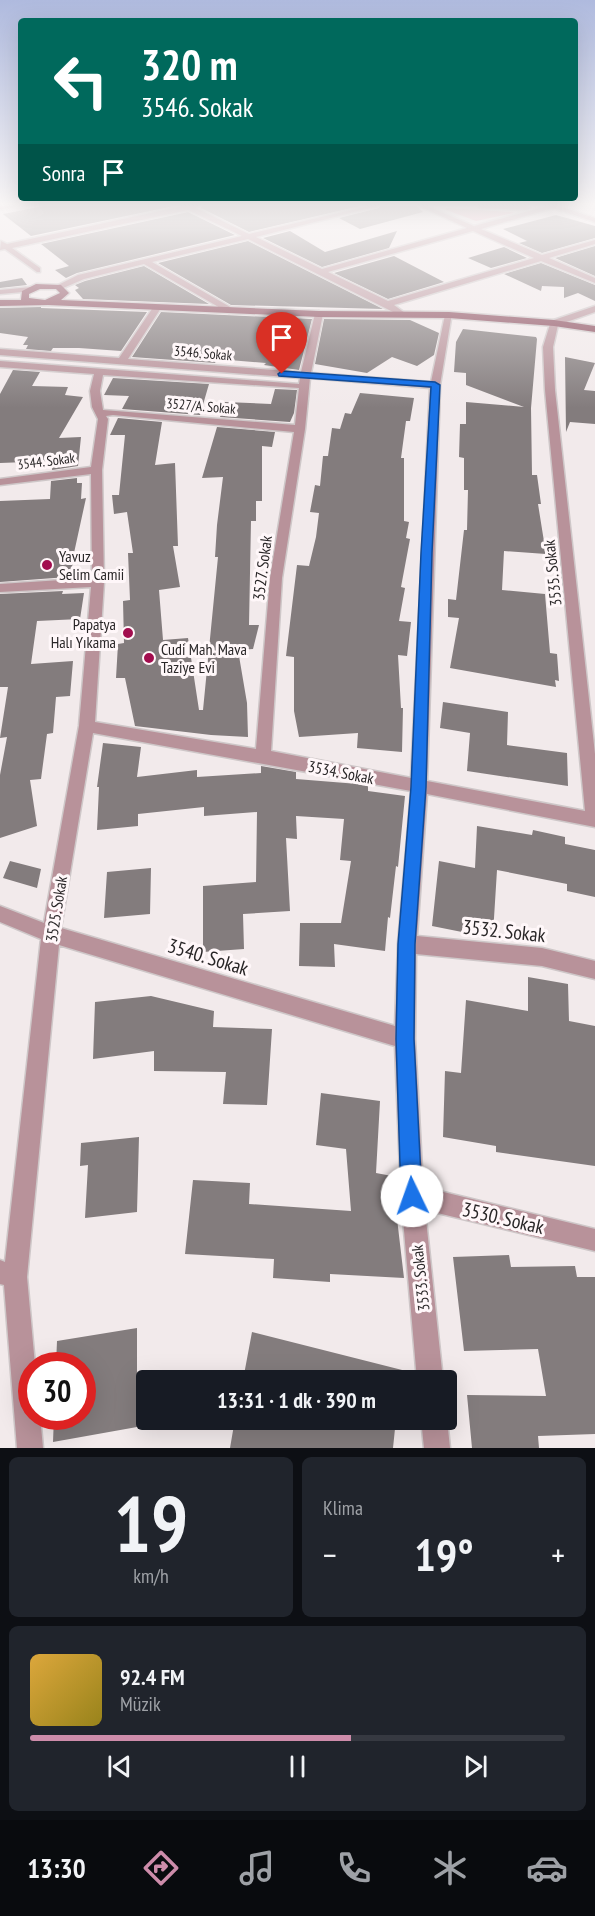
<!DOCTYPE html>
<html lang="tr">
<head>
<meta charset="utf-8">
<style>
	body { margin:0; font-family:"PT Sans Narrow",sans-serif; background:#20242c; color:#f1f3f6; height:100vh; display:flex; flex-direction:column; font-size:22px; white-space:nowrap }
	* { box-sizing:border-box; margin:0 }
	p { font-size:20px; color:#9ea1a6 }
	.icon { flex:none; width:33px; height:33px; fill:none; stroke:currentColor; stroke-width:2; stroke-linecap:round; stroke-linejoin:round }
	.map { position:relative; height:1448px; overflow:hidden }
	.drawer { display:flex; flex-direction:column; gap:9px; padding:9px; background:#0d0f14; flex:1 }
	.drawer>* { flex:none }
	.hud { position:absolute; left:18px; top:18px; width:560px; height:183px; border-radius:6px; box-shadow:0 6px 24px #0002; background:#00695c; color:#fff; overflow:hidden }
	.speed { position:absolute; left:18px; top:1352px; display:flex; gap:12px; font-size:30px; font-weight:700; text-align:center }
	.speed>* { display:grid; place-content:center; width:78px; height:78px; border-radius:50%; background:#171b24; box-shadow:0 6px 24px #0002; line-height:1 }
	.speed .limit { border:9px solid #d22; background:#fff; color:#111 }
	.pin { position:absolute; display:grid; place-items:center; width:51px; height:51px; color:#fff; margin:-62px -26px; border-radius:50% 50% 50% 0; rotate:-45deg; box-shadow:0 0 6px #0007 }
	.pin .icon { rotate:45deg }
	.me { position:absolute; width:66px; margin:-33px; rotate:357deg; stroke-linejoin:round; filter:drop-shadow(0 0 4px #0008) }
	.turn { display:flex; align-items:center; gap:21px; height:126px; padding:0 24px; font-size:27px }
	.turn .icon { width:78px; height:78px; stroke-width:2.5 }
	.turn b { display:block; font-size:42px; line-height:51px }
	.then { display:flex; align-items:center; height:57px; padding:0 24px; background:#0003; gap:12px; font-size:22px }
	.big { font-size:45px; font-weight:700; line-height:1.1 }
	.drawer .tile { flex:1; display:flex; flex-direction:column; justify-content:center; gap:9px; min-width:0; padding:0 21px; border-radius:9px; background:#20242c }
	.drawer .dial { align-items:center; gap:0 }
	.dial b { font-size:78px; line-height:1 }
	.song { display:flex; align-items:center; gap:18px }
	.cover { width:72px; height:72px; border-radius:9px; background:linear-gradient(135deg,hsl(40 70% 55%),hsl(50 70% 35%)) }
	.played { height:6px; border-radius:3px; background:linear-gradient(90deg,#cd8caa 60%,#363941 60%) }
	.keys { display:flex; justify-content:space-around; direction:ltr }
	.heat { display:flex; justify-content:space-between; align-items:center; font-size:33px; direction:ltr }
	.drawer .tiles { flex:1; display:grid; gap:9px; grid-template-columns:1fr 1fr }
	.tile:last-child { grid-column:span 2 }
	.trip { position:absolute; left:136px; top:1370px; width:321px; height:60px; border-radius:6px; background:#171b24; box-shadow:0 6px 24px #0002; font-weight:700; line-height:60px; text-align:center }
	.dock { display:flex; height:96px; justify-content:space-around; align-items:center; background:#090b0e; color:#9ea1a6 }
	.dock .icon { width:42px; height:42px }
	.dock .selected { color:#cd8caa }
	.dock b { font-size:27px; color:#f1f3f6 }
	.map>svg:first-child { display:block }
</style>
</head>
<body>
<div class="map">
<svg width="595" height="1448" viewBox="0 0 595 1448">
	<rect width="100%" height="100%" fill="#f2eaeb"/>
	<path fill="#ef9fb2" d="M448 208 511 212 514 213 476 221 444 209Z"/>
	<path fill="#837c7d" d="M44 206H174L31 236 3 214Z
		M202 206H360L249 232 201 208Z
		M380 206H417L423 212 360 229 339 218 379 208Z
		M188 212 235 235 77 273 66 278 55 270 69 266 41 244Z
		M556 215 595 226V238L542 253 519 243 527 241 503 229Z
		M290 231 325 252 397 231 389 248 322 267 263 238Z
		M248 241 383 309 231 305 158 263Z
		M595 246V276L555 258Z
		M504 247 527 258 491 268 468 258Z
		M394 256 444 282 388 299 334 273Z
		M541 263 595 285V301L578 293 564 298V287L542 286 541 291 504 274Z
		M144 266 209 304 83 299 75 290 79 288 75 285 85 281Z
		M22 278 27 285 0 288V282Z
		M41 307V308L147 312 121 351 79 348H53L51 351 26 349 28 345H23L28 337 0 333V308Z
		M161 312 312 319 299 370 264 365 266 363 217 359 215 363 132 357Z
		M324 319 410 320 439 333 434 355 417 366 392 357 367 373 315 364Z
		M463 329 536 337 537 339 531 408 532 475H537L541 504H538L546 554 504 551 502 590 545 594 550 653 557 654 559 681 555 680 556 687 450 668 459 618 448 617V599L456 600 464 530H467L468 490H464V458L459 457 460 424H466V402L524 407 466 385V373L454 372 456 342Z
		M565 357 595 363 584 390 595 391V424L570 422 566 432Z
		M13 370 40 372 32 386 68 387 65 395 83 397 59 438 81 437 78 466 52 470 53 461 0 463V394Z
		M113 378 209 384 200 415 122 409 129 396 104 395Z
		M275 389 297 390 294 413 290 422 220 417 225 402 271 404Z
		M360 393 414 398 410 421H406L401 458H404V521L409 522 406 538 410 539 401 587 405 588 399 621 411 622 407 656 398 655 401 708H403L402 752 357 748 358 733 299 737 294 711V657L286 656 297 565 309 566 316 537 319 513 310 512 315 485 320 486 323 456H328L332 428 340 429 345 413 351 414Z
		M118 418 162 422 155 465 175 463 178 546H173L180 587 159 590 163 640 188 638 199 710H203L218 557H215L217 525 223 477 202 478 217 427 275 432 272 447 262 446V501H256V521H251L249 625H259L253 649 238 650 247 703 248 737 211 735 135 726 125 678H116L118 644 124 643 123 601 130 600 128 553H133L127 512 114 514 112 495H119L125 435H110Z
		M77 478V483H82L81 499 86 498 74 553H77L68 577 0 582V501L50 499 51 481Z
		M63 591 62 594 84 593 80 619 37 621 31 664 73 661 70 696 56 697 53 733 47 734 41 779 30 780 37 826 0 838V775L7 737 0 738 8 687H0V594Z
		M443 702 508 712 507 745 567 753 568 786 467 771 470 733 440 728Z
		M103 743 141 747 137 777 197 770V777L261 773V766L296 772V779L358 784 368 786V791L405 796 398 867 396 866 390 918 388 917 385 951 334 944 335 967 299 966 300 923H341L351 861 340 860 344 819 296 816 297 839 286 838 290 911 243 914 244 949 203 952V886L256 882 257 812 204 816V807L138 814V826L97 830 99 787H97Z
		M477 826 532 835 533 830 565 837V844L595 850V897L567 891V884L497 870 493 934 462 928V932L432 926 439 861 475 868Z
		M10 861 41 869 37 888 3 878Z
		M151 868 150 914 104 918 107 872Z
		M528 977 568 984 569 1021 595 1026V1166L496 1152V1146L443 1137 445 1071 461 1073 466 1000 528 1011Z
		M151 996 214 1011 213 1027 272 1029 267 1105 223 1104 226 1072 154 1071V1051L93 1059 95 1002Z
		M321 1093 380 1101 376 1173 392 1176 404 1278 330 1274V1282L273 1278 274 1259 185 1254 193 1180 250 1183 249 1204 351 1211 346 1149 316 1145Z
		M139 1137 137 1212 85 1218 88 1165 80 1166 81 1143Z
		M509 1255 511 1267 575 1266 577 1277H595V1434L538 1436 539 1448H472L467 1395 546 1396 538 1349 464 1351 453 1257Z
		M137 1328V1427L53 1442 54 1416H82V1365H56L57 1341Z
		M252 1332 414 1373 415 1380H243Z
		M235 1419H396L393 1448H230Z"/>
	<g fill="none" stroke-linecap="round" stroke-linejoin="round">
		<g stroke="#cec7c8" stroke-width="3">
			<path id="minor" d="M0 206H13L0 210Z
				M183 206H200L196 208 249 234 368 206H378L256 237 322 269 467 228 419 206H427L474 226 547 206H559L595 218V222L553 208 481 229 542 255 595 240V244L549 258 595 278V283L541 261 394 305 405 313 401 316 248 239 152 262 232 308 233 310 229 313 144 264 84 279 61 289 54 287 78 275 242 236 188 210 12 248 40 268V272H37L5 249 0 250 1 241 7 244ZM473 231 534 258 388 301 328 272Z
				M478 206H527L531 208 527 210 481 208Z
				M31 287 35 289 34 291 0 294V290Z
				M154 306 161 308 128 359 301 372 315 314 319 311 323 314 311 373 431 382 445 315 452 313 440 385 427 781 585 811 545 390 543 347 551 321 595 306V312L558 325 553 347 555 390 595 754V827L427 794 417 936 542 948 595 961V979L542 966 416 954 415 1039 423 1187 595 1229V1251L425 1210 443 1380H417L401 1196 395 1046 59 945 27 1277 35 1365H32V1416H40L43 1448H17L4 1285 0 1284V1260L5 1262 41 939 0 922V906L44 923 79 726 91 587 0 592V584L92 578 91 474 0 485V479L91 467 98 419 92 407 90 391 94 374 0 367V361L299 384 300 378 0 355V349L119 358ZM103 375 299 388 295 425 103 410 100 391ZM310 378 430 388 411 778 271 751 282 578 305 429ZM113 415 294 432 270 578 256 749 95 722 104 582 102 470 108 419 106 416ZM93 733 411 791 398 944 395 1026 61 928Z
				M421 1419H447L450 1448H424Z"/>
		</g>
		<g stroke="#cec7c8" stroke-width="3">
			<path id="major" d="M36 284 61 285 69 293 61 300 319 311 449 312 554 320 595 326V332L554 326 449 318 319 317 48 305 0 306V300H21L22 291ZM40 289H56L60 293 45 300 29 298V294Z"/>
		</g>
		<use href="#minor" fill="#b8929a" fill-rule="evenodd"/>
		<use href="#major" fill="#874758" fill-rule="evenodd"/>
	</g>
	<linearGradient id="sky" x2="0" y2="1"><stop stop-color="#afbade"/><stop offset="0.5" stop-color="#f9f6f6"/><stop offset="1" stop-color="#f9f6f6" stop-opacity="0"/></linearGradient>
	<rect width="595" height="408" fill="url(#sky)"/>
	<path fill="#1a73e8" stroke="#114b97" stroke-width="1.5" d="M282 371 435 382 440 385 432 553 426 787 415 944 414 1039 422 1196 419 1204 412 1207 404 1204 401 1196 396 1039 398 944 411 787 421 553 431 387 279 376 278 374Z"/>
	<g fill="#a20d4e" stroke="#fff7f9" stroke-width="2">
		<circle cx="47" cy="565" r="6"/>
		<circle cx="128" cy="633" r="6"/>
		<circle cx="149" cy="658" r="6"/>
	</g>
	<g text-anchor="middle" stroke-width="6" stroke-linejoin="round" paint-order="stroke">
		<g font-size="14" fill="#292627" stroke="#fff7f9">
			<text transform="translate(203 353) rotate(5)" y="5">3546. Sokak</text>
			<text transform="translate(201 406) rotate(5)" y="5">3527/A. Sokak</text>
			<text transform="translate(46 461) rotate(-7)" y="5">3544. Sokak</text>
		</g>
		<g font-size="16" fill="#292627" stroke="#fff7f9" text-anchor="start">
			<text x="59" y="562">Yavuz<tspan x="59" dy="18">Selim Camii</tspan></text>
			<text x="116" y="630" text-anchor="end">Papatya<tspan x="116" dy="18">Halı Yıkama</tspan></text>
			<text x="161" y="655">Cudi Mah. Mava<tspan x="161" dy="18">Taziye Evi</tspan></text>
		</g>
		<g font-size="16" fill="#292627" stroke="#fff7f9">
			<text transform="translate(262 568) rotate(-83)" y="6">3527. Sokak</text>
			<text transform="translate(552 573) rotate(-96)" y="6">3535. Sokak</text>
			<text transform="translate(341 772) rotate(11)" y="6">3534. Sokak</text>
			<text transform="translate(56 909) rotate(-81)" y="6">3525. Sokak</text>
			<text transform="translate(420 1278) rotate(-96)" y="6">3533. Sokak</text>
		</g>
		<g font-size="20" fill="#292627" stroke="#fff7f9">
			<text transform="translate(504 931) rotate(6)" y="7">3532. Sokak</text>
			<text transform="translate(208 957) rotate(17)" y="7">3540. Sokak</text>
			<text transform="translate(503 1218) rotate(13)" y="7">3530. Sokak</text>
		</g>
	</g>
</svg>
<div class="speed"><div class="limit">30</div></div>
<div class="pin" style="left:282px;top:374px;background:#d93025"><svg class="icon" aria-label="arrive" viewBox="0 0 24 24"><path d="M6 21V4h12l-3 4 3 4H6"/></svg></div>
<svg class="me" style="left:412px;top:1196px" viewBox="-20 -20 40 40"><circle r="19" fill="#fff"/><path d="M0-13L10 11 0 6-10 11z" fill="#1a73e8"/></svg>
<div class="trip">13:31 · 1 dk · 390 m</div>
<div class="hud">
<div class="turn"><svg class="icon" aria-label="left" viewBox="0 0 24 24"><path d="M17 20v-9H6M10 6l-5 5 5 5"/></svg><div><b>320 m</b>3546. Sokak</div></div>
<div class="then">Sonra<svg class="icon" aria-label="arrive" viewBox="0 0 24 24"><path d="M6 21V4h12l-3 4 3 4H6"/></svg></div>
</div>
</div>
<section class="drawer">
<div class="tiles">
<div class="tile dial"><b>19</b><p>km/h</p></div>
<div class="tile"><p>Klima</p>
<div class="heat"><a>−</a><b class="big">19°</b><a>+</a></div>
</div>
<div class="tile">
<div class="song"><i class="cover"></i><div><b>92.4 FM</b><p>Müzik</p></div></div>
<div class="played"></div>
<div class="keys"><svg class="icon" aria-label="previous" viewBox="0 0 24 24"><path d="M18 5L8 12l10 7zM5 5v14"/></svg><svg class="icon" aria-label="pause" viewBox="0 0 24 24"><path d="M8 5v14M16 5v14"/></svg><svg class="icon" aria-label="next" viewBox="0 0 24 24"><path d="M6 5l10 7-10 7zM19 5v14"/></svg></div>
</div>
</div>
</section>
<nav class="dock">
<b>13:30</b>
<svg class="icon selected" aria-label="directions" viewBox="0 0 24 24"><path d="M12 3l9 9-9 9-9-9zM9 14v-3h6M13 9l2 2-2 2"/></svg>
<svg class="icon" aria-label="music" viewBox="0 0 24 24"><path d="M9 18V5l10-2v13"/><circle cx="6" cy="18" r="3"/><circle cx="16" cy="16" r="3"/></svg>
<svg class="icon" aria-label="phone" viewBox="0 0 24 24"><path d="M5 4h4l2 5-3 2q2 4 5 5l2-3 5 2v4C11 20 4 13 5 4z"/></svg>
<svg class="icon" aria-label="climate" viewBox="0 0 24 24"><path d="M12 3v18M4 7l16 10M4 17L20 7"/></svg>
<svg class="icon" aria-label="car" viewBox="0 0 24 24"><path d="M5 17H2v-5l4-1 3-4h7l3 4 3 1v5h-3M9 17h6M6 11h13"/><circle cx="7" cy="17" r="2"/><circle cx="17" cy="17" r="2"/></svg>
</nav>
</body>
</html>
